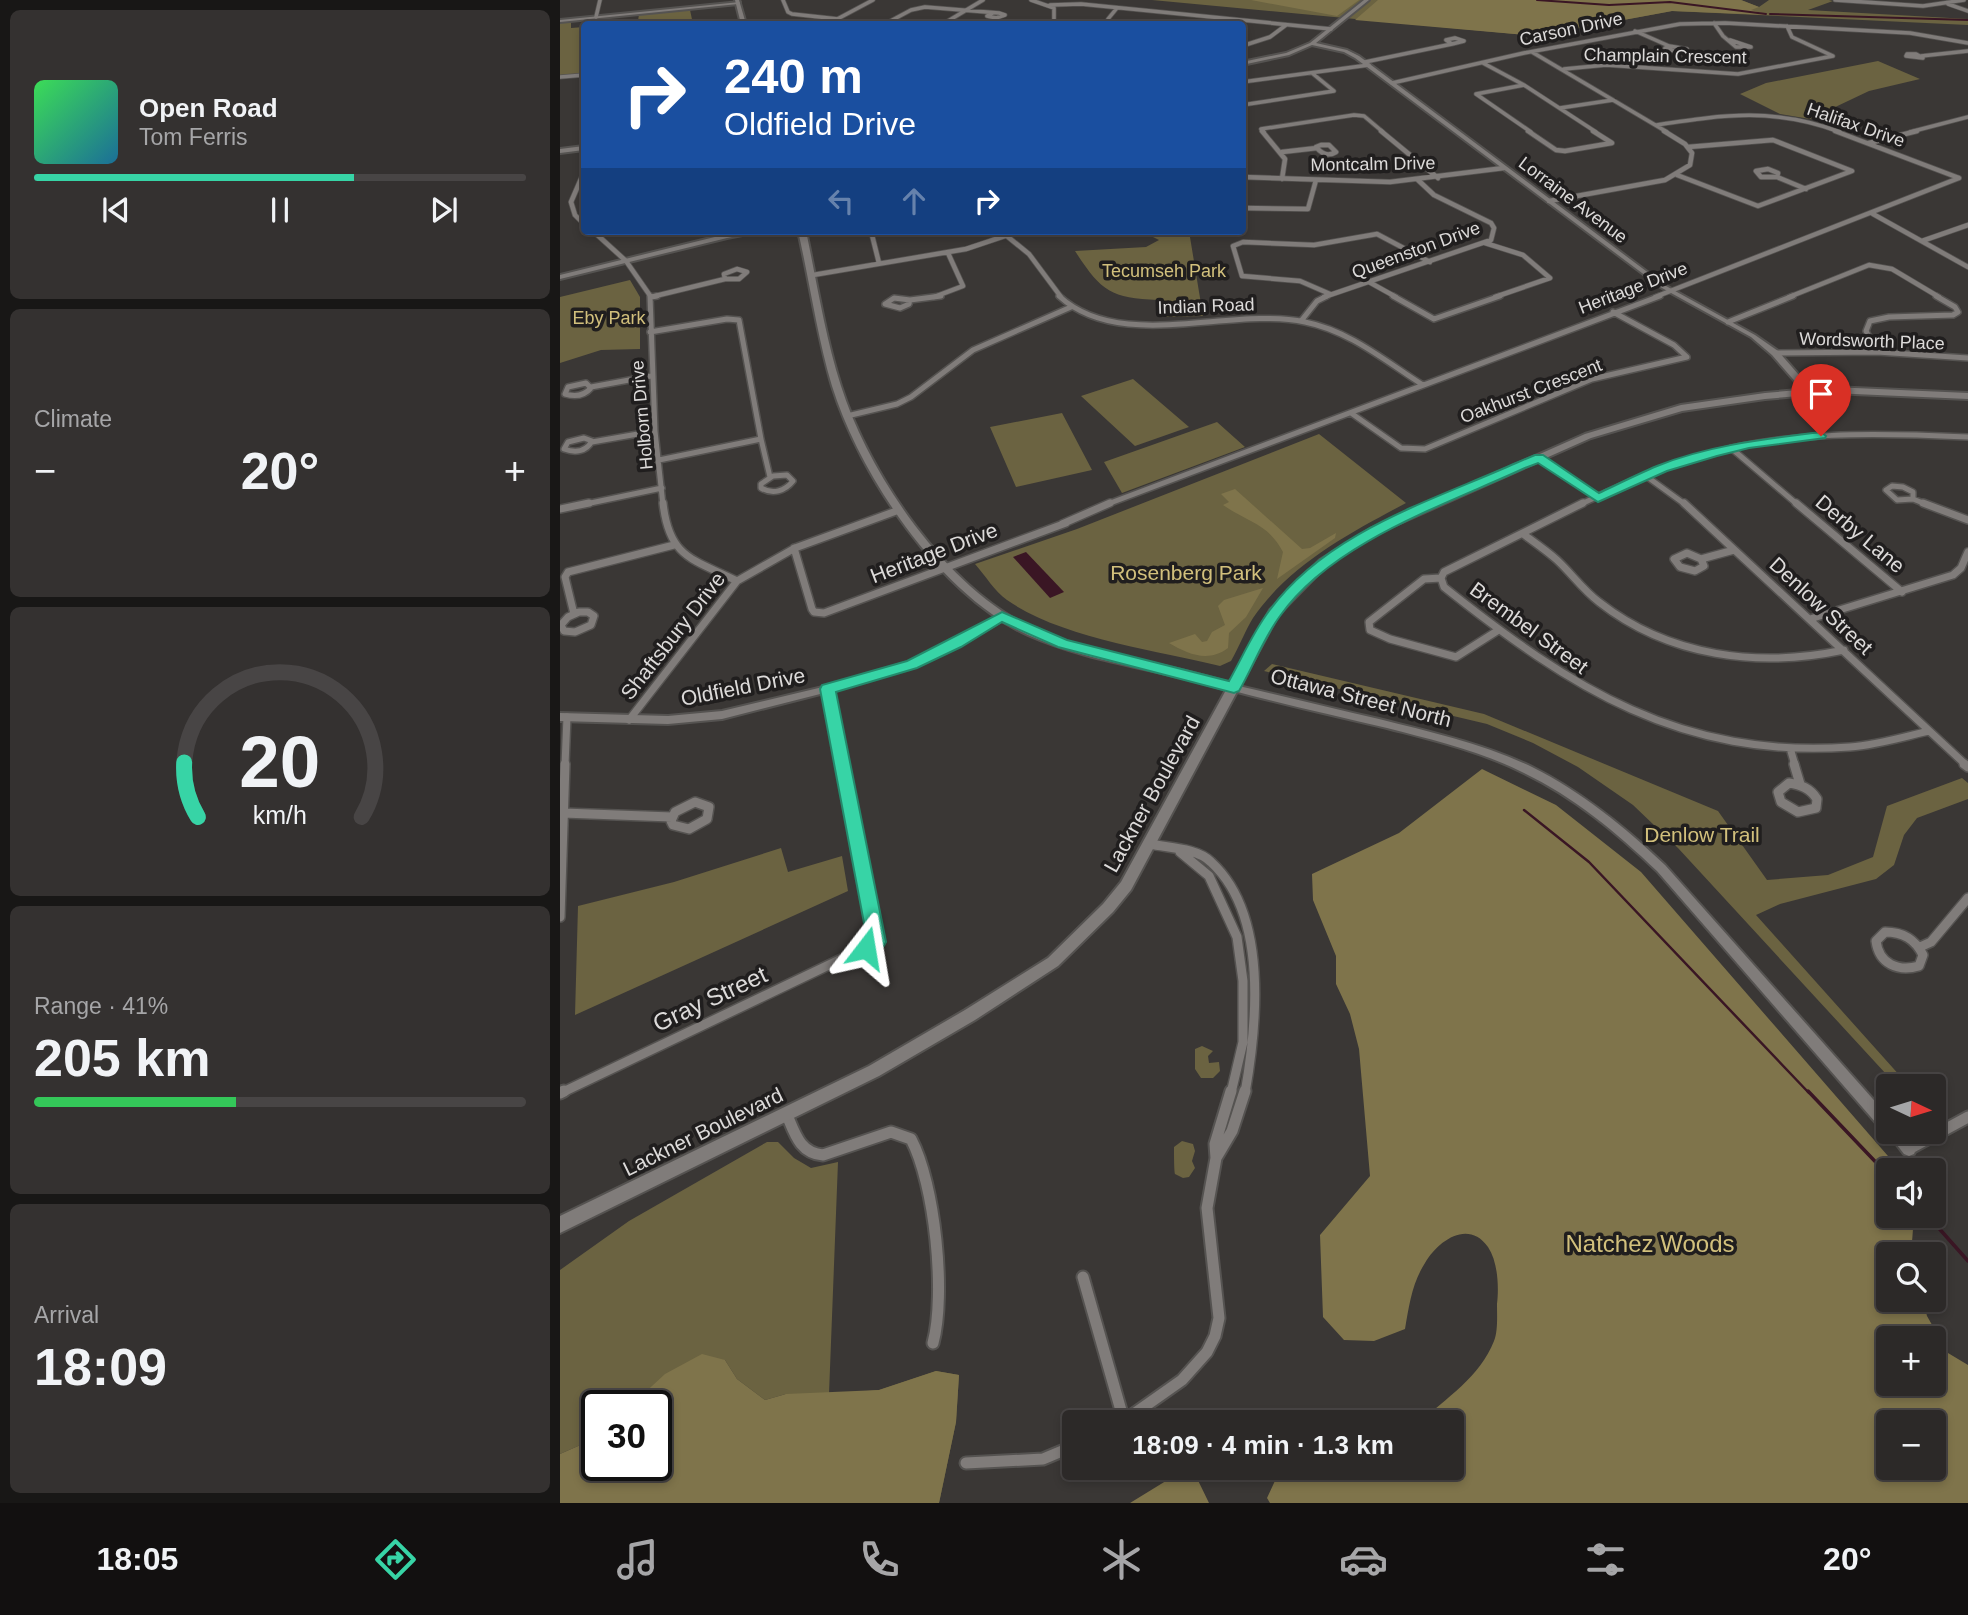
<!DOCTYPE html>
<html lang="en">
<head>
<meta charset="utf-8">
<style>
	body { margin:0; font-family:Helvetica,sans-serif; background:#343130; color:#f1f3f6; height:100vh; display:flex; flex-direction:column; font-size:26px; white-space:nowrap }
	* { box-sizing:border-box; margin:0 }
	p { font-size:23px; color:#a6a6a8 }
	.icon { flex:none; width:38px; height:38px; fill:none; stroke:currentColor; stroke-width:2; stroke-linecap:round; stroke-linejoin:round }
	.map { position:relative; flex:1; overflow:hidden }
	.drawer { display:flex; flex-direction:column; gap:10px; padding:10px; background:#181716; width:560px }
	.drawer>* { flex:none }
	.hud { position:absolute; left:21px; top:21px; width:665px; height:214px; border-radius:7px; box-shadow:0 4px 10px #0003,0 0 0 2px #484545; background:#1a4fa0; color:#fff; overflow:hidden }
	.needle { width:46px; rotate:94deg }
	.tools { position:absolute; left:1316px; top:1074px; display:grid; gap:14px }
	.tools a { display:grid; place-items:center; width:70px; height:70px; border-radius:7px; background:#2c2928; box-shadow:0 4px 10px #0003,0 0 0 2px #484545; font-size:35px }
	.speed { position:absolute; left:21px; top:1390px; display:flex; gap:14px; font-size:35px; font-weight:700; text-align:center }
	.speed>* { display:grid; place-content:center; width:91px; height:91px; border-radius:50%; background:#2c2928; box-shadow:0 4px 10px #0003,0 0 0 2px #484545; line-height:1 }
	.speed .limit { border:4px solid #111; border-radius:10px; background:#fff; color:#111 }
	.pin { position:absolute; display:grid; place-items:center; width:60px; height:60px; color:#fff; margin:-72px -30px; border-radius:50% 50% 50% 0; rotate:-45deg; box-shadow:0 0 7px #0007 }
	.pin .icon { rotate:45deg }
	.me { position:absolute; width:77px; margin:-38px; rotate:14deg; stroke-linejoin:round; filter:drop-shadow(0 0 5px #0008) }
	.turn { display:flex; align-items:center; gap:24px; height:147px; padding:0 28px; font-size:32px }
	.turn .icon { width:91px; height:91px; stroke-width:2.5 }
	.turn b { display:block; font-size:49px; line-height:60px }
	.lanes { display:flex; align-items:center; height:66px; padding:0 28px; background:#0003; justify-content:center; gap:35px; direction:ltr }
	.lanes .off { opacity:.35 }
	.big { font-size:52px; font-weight:700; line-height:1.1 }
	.drawer .tile { flex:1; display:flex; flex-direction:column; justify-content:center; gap:10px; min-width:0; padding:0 24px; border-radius:10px; background:#343130 }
	.drawer .dial { align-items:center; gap:0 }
	.dial svg { height:182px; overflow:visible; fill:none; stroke:#484545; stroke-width:7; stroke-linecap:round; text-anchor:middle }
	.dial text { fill:#f1f3f6; stroke:none }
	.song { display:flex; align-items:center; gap:21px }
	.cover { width:84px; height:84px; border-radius:10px; background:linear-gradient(135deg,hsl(130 70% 55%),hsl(200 70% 35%)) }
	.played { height:7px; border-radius:4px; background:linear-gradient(90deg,#37d4a6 65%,#484545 65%) }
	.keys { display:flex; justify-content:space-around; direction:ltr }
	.heat { display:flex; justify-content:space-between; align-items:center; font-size:38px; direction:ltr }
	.charge { height:10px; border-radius:5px; background:linear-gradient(90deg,#34c759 41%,#484545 0) }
	.trip { position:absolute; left:502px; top:1410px; width:402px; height:70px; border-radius:7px; background:#2c2928; box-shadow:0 4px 10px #0003,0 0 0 2px #484545; font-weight:700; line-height:70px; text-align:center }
	.dock { display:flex; height:112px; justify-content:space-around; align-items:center; background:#121010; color:#a6a6a8 }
	.dock .icon { width:49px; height:49px }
	.dock .active { color:#37d4a6 }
	.dock b { font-size:32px; color:#f1f3f6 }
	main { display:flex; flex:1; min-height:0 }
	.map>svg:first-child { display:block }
</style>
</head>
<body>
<main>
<section class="drawer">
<div class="tile">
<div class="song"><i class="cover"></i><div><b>Open Road</b><p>Tom Ferris</p></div></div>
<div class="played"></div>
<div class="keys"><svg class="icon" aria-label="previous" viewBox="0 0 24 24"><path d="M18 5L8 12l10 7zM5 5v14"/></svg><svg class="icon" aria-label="pause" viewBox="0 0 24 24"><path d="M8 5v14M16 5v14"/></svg><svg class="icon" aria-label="next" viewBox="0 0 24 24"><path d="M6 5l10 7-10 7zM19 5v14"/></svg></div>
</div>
<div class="tile"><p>Climate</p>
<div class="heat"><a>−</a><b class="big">20°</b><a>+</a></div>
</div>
<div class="tile dial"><svg viewBox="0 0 100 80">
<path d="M14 69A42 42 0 1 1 86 69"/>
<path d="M14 69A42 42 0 0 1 8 45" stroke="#37d4a6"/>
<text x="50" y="56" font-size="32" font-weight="700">20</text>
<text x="50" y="72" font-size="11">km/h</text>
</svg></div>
<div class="tile"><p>Range · 41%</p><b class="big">205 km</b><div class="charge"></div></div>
<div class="tile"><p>Arrival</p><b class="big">18:09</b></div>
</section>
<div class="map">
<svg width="1408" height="1503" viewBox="0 0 1408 1503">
	<rect width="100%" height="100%" fill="#3a3735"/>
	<path fill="#6b6341" d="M592 0H1181L1199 7 1209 0H1269L1273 1 1248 10 1408 19V25L1112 11 977 36Z
		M126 9 130 10 133 24H48L78 21 79 14Z
		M11 21V28L24 27V73L0 76V22Z
		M1318 61 1360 79 1309 91 1250 119 1220 114 1180 94 1206 83Z
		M581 231H629L643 316 599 317 598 300C550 298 541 291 515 251L586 247 599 240Z
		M70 280 80 297V349L41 350 0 363V297Z
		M573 379 629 427 575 446 521 396Z
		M502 413 532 470 456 487 430 427Z
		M657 422 685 447 562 493 544 462Z
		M759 434 846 503C790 533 730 564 693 618 685 631 679 647 671 661L660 666C596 650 501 638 447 600 435 592 425 575 415 564L517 529Z
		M712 664 924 714 1158 811 1207 880 1268 875 1313 857 1327 806 1402 778 1408 783V799L1357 818 1344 835 1334 865 1316 879 1220 904 1196 915 1350 1087H1338L1118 848 1073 805 1018 767 973 743 927 724 704 671Z
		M221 848 228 872 282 856 288 891 15 1015 18 906 114 882Z
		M642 1046 653 1051 648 1056 649 1063 659 1062 660 1071 653 1078H641L635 1069V1049Z
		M622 1141 633 1144 635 1151 632 1161 635 1168 629 1177 623 1178 615 1174C614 1171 614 1150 614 1147Z
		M207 1142H218L234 1158 251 1168 278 1162 269 1394 319 1390 376 1371 399 1375 396 1422 379 1503H0L37 1465H96L226 1394 205 1400 177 1379 165 1360 79 1398V1405H37V1459L34 1439 0 1454V1270L69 1221Z"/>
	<path fill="#7f744b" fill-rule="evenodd" d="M691 0H799L777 16Z
		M818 0H1181L1199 7 1191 10 1209 15 1112 11 977 36 795 20Z
		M675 489 742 549 750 548 776 533 775 538 717 579 723 552C708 523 687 522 663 505L669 502 661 494Z
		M703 588 686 617 669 633 668 648C648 663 628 654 609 643L635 634 642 642 647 641 652 632 665 625 658 606 664 600Z
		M922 769 996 805 1081 872 1341 1171H1328V1216H1354L1351 1255H1328V1300H1363L1367 1316 1388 1353 1408 1365V1503H710L707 1498 721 1468H892V1423H859C886 1398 920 1377 934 1341 938 1331 937 1316 937 1304 939 1287 938 1262 928 1247 908 1219 878 1241 865 1263 852 1283 849 1306 845 1329L814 1341 784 1340 763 1317 760 1235 810 1176 799 1049 790 1014 776 984V956L753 900 752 874 839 833ZM1328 1339H1374V1384H1328ZM1328 1423H1374V1468H1328Z
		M142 1354 165 1360 177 1379 205 1400 226 1394 319 1390 376 1371 399 1375 396 1422 379 1503H0V1454L34 1439 37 1465 59 1467 61 1465H96V1405H79V1398L105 1374Z
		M627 1468H632L649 1503H570Z"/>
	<path fill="#3a1624" d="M466 552 504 592 490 598 453 557Z"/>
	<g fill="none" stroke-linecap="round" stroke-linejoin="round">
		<path stroke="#3a1624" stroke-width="2" d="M977 0 1049 5 1110 2 1206 14
			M1210 14 1408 20"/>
		<path stroke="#3a1624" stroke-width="2.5" d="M964 810 1029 862 1249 1093"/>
		<path stroke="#3a1624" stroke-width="3.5" d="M1248 1091 1328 1175
			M1368 1216 1408 1261"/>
		<g stroke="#555351" stroke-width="5">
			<path id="minor-far5" d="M223 0 228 12 232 14 278 19
				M471 0 494 8V24
				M1275 0 1363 6 1404 0
				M1388 4 1408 11
				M490 5 521 4 771 29
				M36 17 40 0
				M1154 23 1163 36 1176 47H1191L1170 40
				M268 24 313 0
				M325 24 351 10 365 7 439 13 445 15 436 18 427 16 433 13
				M383 24 423 0
				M551 24 548 19 557 8
				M1075 31 1109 46
				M895 38 904 41 892 44 886 40Z
				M682 46 710 37 726 25
				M1109 46 1127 49 1117 52 1105 48Z
				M972 52 1107 132
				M1347 54H1356L1363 58 1346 56Z
				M1361 56 1408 51
				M805 62 892 44
				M923 63 964 85
				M1004 69 1046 65 1178 74 1273 56 1232 37 1227 26
				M0 77 24 75
				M682 82 809 65
				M832 83 964 53 1120 24 1165 23 1350 33 1408 43
				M964 85 1036 132
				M964 85 916 94 971 132
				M682 105 774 91 752 73
				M1000 108 1053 100
				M1096 125C1163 115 1214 107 1280 132
				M704 132 701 129 794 115 804 116 823 132
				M1350 132 1408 117"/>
		</g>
		<g stroke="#555351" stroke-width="6">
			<path id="minor-far4" d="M702 131 725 159 722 179
				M821 131 878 178
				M968 131 996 150 1005 151 1052 143 1033 131
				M1275 131 1399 178
				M1309 143 1357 131
				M761 145H769L776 152C768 157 762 154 756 147Z
				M722 152 757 148
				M1208 169 1218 173 1217 177H1201L1196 171Z
				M24 172 11 202 15 215 24 224
				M1117 175 1198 206 1292 171 1213 140 1128 147
				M682 177 830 182 944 168
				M1217 177 1246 189
				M989 201 1105 180 1130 165 1132 153 1125 144 1104 131
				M682 208 748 209 756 180
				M1313 214 1408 267
				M33 231 66 261 91 297
				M311 231 319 263
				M553 231H568
				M448 237 469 254 501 297
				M1362 241 1408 225
				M925 243 963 255 990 278 935 297
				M177 269 187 272 179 279H165L164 274Z
				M253 275 406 249 460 231
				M809 282 836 297
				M770 294 740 281 682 276 673 246 683 242 754 245 817 234 870 262
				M91 297 165 279
				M374 297 403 286 388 253
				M764 297 931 240 934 228 931 223 874 195 858 180
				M1095 297 1399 178
				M1229 297 1309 265 1332 269 1379 297"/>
		</g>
		<g stroke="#555351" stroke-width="8">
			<path id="minor-far3" d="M90 296 95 431 103 505
				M499 296C561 353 670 306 745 322 790 331 825 361 863 385
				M833 296 874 319 940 296
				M91 297 97 296
				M334 298 350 300 349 304 340 308 325 304Z
				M350 300 381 296
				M741 321 757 301 767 296
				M1168 322 1233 296
				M90 332 167 319 179 320 201 439 99 460
				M1317 352 1306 331 1310 321 1329 317 1393 315 1398 312 1395 307 1376 296
				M1215 353 1317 352 1408 358
				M26 383 31 388C24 396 15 397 5 394L8 387Z
				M31 387 91 376
				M791 413 841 448 865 449 1032 379 1127 357 1114 345 1053 312
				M287 416 337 404 351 397 413 350 511 307
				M24 438 32 441C26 452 15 453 4 449L8 442Z
				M201 439 210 477
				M32 442 95 431
				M1171 448 1238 505
				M979 458 1038 498
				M227 475 233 481C225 491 213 495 201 488V484L213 476Z
				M1086 476 1126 505
				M1332 486 1343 487 1353 492V499L1337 500 1326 490Z
				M1353 499 1368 505
				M21 505 102 488
				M545 505 1100 296
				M1019 505C1058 487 1097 469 1138 457 1225 430 1318 433 1408 437"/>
		</g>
		<g stroke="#555351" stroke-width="10">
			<path id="minor-far2" d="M103 503C109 558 133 559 177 581
				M1124 503 1406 765
				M1236 503 1342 592
				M1363 503 1408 520
				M0 509 29 503
				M502 524 550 503
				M963 534C974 542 987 551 997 560 1012 574 1023 590 1039 602 1109 657 1199 668 1284 650
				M234 548 252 609 254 612 264 613 506 523
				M1127 553 1141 559 1144 566 1135 571 1120 567 1114 559Z
				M1141 559 1174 550
				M881 578 884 572 1023 503
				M881 578 884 587C1011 688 1121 759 1290 747 1317 745 1343 737 1369 731
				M881 578 864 579 809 622 810 630 830 639 896 657 937 631
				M19 612H28L34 616 31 625 15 632 4 631 1 625 8 617Z
				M14 614 5 577 8 572 114 545
				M1250 619 1393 575 1401 568 1408 552
				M268 689 283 765
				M69 720 177 581 235 548 339 510
				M1230 748 1235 765
				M5 765 7 717"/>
		</g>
		<g stroke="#555351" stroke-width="12">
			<path id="minor-far1" d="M1234 764 1240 784
				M1404 764 1408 767
				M1229 783C1241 785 1250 788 1257 799L1256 808 1238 812 1221 802 1218 792Z
				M135 802 149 807 147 819 129 829 113 825 111 821 115 812Z
				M3 813 112 817
				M590 844C609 848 637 848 651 862 708 914 697 1025 685 1093
				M620 852 649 876 677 937 683 981V1042L671 1093
				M0 917 5 764
				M1325 932C1343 932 1355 939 1363 955L1359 966C1338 972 1319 964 1316 941Z
				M1360 947 1371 942 1408 898
				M1 1093 317 942 282 764"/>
		</g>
		<g stroke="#555351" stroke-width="15">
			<path id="minor" d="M0 1093 4 1091
				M227 1115C235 1134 240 1153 263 1155L331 1132 351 1139C375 1184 386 1294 373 1343
				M1349 1149 1408 1117
				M656 1158 672 1131 685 1091
				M523 1277 564 1421
				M561 1423 622 1380 647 1352 655 1336 659 1318 647 1208 656 1158 655 1144 671 1091
				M406 1463 483 1459 514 1446"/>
		</g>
		<g stroke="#555351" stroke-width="4">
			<path id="tertiary" d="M804 0H809L756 43 787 50 799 56 1106 286 1195 335 1218 351 1252 390V394H1246L1212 355 1191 337 1102 288 795 58 784 52 752 45 729 55 682 65V62L726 53 750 43Z
				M180 2 178 4 0 22V20Z
				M24 146V150L0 153V149Z
				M188 231H203L167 238 0 279V275L167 234Z
				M442 614 447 617 445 619 398 646 355 666 268 692 162 719 108 724 0 721V713L108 716 162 711 267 686 349 662 392 642Z
				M674 685C723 696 771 708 819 719 871 732 924 744 972 767 1022 792 1065 827 1105 865L1328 1116V1132H1343L1356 1149 1354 1154 1349 1156 1344 1154 1327 1132 1323 1131 1097 871C1057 833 1014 797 964 773 921 751 873 740 827 728 775 716 722 704 670 690L669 688 670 686Z"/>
		</g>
		<g stroke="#555351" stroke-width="4">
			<path id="secondary" d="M175 0H179L186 24H181Z
				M238 231H246C257 283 265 336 281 386 309 475 388 591 476 630 538 656 606 663 670 683L710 610 760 560 812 528 1025 434 1121 405 1205 393 1272 387 1408 393V399L1272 393 1205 399 1122 411 1031 438 820 532 768 564 718 615 571 890 553 912 498 966 415 1020 319 1076 0 1233V1216L309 1066 405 1010 488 958 543 904 561 882 666 690C601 669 531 663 468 635 380 595 300 476 272 386 257 336 250 283 238 231Z"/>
		</g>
		<use href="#minor-far5" stroke="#807c7a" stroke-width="3.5"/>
		<use href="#minor-far4" stroke="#807c7a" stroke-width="4.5"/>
		<use href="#minor-far3" stroke="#807c7a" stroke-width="5"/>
		<use href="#minor-far2" stroke="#807c7a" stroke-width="7"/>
		<use href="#minor-far1" stroke="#807c7a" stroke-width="9"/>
		<use href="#minor" stroke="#807c7a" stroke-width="11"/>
		<use href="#tertiary" fill="#807c7a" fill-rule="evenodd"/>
		<use href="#secondary" fill="#807c7a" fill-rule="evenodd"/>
	</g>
	<path fill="#37d4a6" stroke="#248a6c" stroke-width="2" d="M1261 432 1266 436 1265 438 1189 448 1157 456 1107 471 1038 502 978 463 965 468C885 505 772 542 720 616 703 639 693 667 679 691L674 693 498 647 442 622 401 647 357 668 276 692 326 942C322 952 309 956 300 953L297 948 300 942 307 939 260 689 262 685 347 661 442 612 507 640 669 681C682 658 693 632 709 611 766 532 871 501 956 463L975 455H983L1039 493C1058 484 1078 474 1097 466 1149 445 1206 439 1261 432Z"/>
	<g text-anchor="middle" stroke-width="7" stroke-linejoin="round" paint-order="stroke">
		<g font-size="18" fill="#dcdad9" stroke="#201e1e">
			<text transform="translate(1011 29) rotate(-12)" y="6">Carson Drive</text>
			<text transform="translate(1105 56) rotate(1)" y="6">Champlain Crescent</text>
			<text transform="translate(1296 125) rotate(19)" y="6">Halifax Drive</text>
			<text transform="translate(813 164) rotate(-1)" y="6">Montcalm Drive</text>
			<text transform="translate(1013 200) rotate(37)" y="6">Lorraine Avenue</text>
			<text transform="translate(856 250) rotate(-20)" y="6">Queenston Drive</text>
			<text transform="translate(1073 288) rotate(-21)" y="6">Heritage Drive</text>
			<text transform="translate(646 306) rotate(-2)" y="6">Indian Road</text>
			<text transform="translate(1312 341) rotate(2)" y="6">Wordsworth Place</text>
			<text transform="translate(971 391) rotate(-21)" y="6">Oakhurst Crescent</text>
			<text transform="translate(82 415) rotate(-95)" y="6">Holborn Drive</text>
		</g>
		<g font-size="18" fill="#d2c07c" stroke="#201e1e">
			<text x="604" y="277">Tecumseh Park</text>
			<text x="49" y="324">Eby Park</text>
		</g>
		<g font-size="21" fill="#dcdad9" stroke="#201e1e">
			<text transform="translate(1300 534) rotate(40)" y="7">Derby Lane</text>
			<text transform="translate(374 553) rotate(-21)" y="7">Heritage Drive</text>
			<text transform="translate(1261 606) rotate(43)" y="7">Denlow Street</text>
			<text transform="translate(969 628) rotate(36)" y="7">Brembel Street</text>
			<text transform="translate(113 636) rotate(-52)" y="7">Shaftsbury Drive</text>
			<text transform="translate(183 687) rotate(-11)" y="7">Oldfield Drive</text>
			<text transform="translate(801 698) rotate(14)" y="7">Ottawa Street North</text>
			<text transform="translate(592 794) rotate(-61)" y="7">Lackner Boulevard</text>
			<text transform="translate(143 1132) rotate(-26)" y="7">Lackner Boulevard</text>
		</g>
		<g font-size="21" fill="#d2c07c" stroke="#201e1e">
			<text x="626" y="580">Rosenberg Park</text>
			<text x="1142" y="842">Denlow Trail</text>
		</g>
		<g font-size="24" fill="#dcdad9" stroke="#201e1e">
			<text transform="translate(150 999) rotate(-25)" y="8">Gray Street</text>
		</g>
		<g font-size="24" fill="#d2c07c" stroke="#201e1e">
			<text x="1090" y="1252">Natchez Woods</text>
		</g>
	</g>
</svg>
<div class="tools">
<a><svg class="needle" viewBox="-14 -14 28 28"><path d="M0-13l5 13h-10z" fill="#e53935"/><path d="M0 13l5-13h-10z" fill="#a6a6a8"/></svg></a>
<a><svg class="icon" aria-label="sound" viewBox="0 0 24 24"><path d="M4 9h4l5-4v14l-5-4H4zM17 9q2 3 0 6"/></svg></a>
<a><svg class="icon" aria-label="search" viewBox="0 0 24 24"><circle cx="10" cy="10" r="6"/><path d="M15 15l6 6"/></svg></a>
<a>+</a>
<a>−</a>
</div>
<div class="speed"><div class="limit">30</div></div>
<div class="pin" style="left:1261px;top:436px;background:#d93025"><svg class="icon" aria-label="arrive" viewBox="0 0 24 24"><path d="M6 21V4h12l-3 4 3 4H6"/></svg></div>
<svg class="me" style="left:306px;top:948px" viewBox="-20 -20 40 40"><path d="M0-17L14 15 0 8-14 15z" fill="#37d4a6" stroke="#fff" stroke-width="4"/></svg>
<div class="trip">18:09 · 4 min · 1.3 km</div>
<div class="hud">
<div class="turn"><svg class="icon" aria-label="right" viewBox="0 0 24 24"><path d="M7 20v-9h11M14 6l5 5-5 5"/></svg><div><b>240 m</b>Oldfield Drive</div></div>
<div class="lanes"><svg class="icon off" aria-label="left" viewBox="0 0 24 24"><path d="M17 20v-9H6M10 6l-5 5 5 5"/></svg><svg class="icon off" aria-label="ahead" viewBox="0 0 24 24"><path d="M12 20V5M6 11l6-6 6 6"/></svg><svg class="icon" aria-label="right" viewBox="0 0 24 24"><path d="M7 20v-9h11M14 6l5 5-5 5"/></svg></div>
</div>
</div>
</main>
<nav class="dock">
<b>18:05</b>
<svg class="icon active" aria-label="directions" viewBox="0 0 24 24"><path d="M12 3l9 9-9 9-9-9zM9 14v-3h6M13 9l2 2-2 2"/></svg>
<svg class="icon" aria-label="music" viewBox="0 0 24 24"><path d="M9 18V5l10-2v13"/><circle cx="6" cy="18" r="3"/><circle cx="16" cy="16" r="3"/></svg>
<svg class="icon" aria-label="phone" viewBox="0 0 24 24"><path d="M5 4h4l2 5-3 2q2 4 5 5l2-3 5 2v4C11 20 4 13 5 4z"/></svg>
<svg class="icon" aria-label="climate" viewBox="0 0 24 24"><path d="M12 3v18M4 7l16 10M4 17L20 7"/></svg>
<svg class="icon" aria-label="car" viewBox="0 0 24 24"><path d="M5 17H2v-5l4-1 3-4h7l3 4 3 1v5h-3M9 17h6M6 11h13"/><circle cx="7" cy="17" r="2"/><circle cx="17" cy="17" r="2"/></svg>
<svg class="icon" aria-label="filters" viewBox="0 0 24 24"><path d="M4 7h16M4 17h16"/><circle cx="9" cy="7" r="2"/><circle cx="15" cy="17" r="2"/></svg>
<b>20°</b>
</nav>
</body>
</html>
